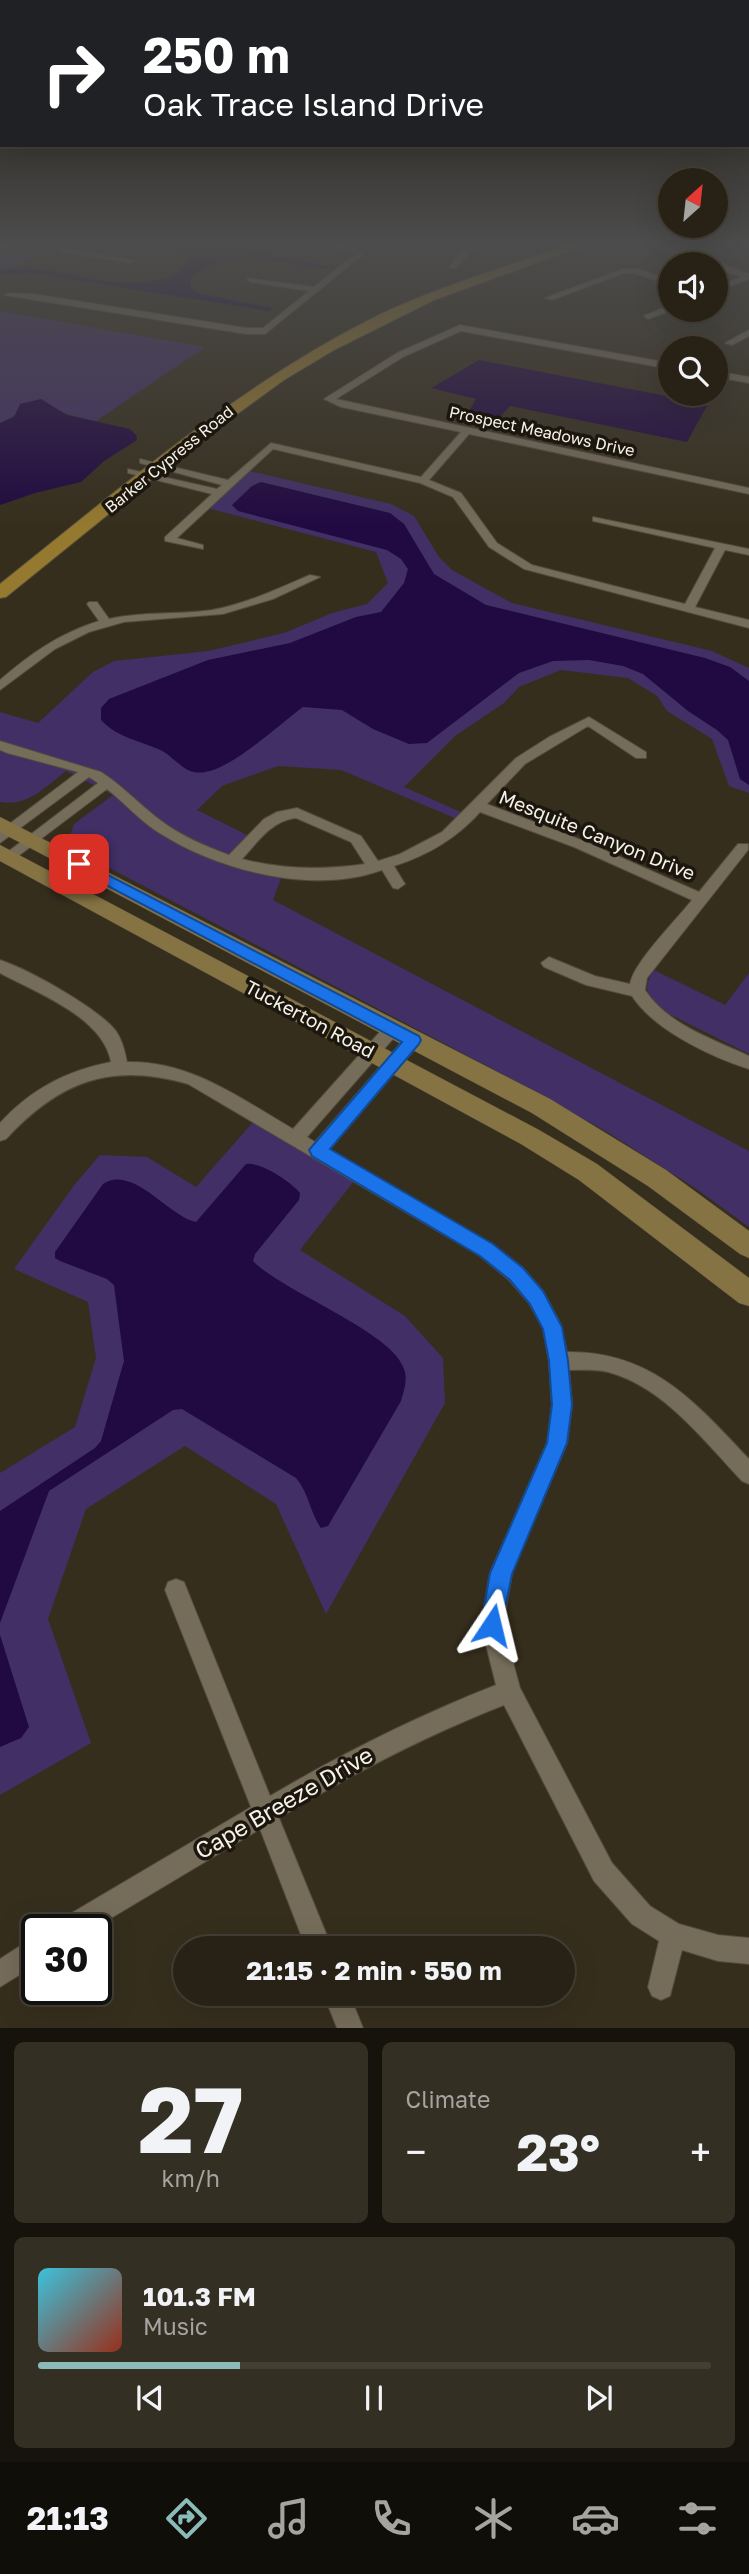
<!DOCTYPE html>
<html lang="en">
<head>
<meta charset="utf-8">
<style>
	body { margin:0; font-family:"Golos Text",sans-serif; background:#342f23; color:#f1f3f6; height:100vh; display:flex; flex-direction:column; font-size:26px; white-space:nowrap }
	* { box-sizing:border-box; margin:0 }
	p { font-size:23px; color:#a5a4a1 }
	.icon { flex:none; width:38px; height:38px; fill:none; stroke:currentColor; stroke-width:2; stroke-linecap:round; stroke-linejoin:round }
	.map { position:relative; height:2028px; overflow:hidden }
	.sheet { display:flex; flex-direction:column; gap:14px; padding:14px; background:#16130c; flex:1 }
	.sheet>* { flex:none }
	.hud { position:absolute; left:0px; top:0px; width:749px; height:147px; box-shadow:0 7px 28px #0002,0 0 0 2px #443f35; background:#202124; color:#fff; overflow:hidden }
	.needle { width:46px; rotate:27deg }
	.fabs { position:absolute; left:658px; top:168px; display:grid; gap:14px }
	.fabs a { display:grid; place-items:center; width:70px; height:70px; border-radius:50%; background:#282216; box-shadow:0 7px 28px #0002,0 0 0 2px #443f35; font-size:35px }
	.speed { position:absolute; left:21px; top:1914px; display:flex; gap:14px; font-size:35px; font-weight:700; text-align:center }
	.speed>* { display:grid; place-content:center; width:91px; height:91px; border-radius:50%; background:#282216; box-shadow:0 7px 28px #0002,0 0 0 2px #443f35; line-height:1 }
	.speed .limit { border:4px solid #111; border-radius:10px; background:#fff; color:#111 }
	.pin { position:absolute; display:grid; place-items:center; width:60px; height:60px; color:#fff; margin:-30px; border-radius:14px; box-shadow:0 4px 10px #0006 }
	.me { position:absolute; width:77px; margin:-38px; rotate:10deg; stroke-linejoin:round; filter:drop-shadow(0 0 5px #0008) }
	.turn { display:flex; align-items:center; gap:24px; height:147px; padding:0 28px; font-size:32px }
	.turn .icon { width:91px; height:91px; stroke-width:2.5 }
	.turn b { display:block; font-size:49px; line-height:60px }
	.big { font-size:52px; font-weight:700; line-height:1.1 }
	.sheet .card { flex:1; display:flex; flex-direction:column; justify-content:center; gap:10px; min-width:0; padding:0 24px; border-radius:10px; background:#342f23 }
	.sheet .dial { align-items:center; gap:0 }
	.dial b { font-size:91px; line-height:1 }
	.song { display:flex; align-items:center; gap:21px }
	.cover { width:84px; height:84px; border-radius:10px; background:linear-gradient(135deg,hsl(190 70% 55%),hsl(10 70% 35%)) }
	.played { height:7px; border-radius:4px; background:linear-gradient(90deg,#8bbbb9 30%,#443f35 30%) }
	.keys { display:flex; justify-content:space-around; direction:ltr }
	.heat { display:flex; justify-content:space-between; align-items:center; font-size:38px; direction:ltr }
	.sheet .tiles { flex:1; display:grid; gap:14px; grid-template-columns:1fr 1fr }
	.card:last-child { grid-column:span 2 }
	.trip { position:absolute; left:173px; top:1936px; width:402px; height:70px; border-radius:35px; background:#282216; box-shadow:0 7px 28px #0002,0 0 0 2px #443f35; font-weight:700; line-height:70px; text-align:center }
	.dock { display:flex; height:112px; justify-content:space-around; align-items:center; background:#100e09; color:#a5a4a1 }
	.dock .icon { width:49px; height:49px }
	.dock .current { color:#8bbbb9 }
	.dock b { font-size:32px; color:#f1f3f6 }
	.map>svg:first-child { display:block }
</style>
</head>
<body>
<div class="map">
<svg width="749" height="2028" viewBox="0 0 749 2028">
	<rect width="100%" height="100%" fill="#362e1d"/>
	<path fill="#412f65" d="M0 245H45L30 250 36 254 14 269 0 270Z
		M0 311 205 347 96 421C72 416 44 405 20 413 14 415 7 420 0 423Z
		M250 471 391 504 414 516 439 557 452 570 512 603 712 651 749 668V793L729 786 712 739 667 711 657 696 628 678 561 670 519 687 504 703 455 736 404 787 463 813 457 819 341 770 278 766 222 786 197 810 249 836 220 864 281 878 273 900 749 1151V1227L695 1188 607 1132 527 1087 77 851V841L70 836 74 824 113 795 66 771C45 787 28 807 0 802V712L38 723 93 672 114 661 208 651 284 633 332 613 367 604 388 583 376 552 207 508Z
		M654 970 725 1005 749 973V1054L659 1009C646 995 643 986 654 970Z
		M253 1122 354 1181 300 1250 405 1316 443 1358 445 1403 326 1614 276 1504 185 1446 86 1509 48 1619 91 1743 0 1795V1473L75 1427 96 1358 88 1302 14 1269 75 1184 100 1155 147 1157 196 1187Z"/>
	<path fill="#210941" d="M167 245H253L247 250 248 253 330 266 325 269C282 263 223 243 190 280L191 288 201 294 273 308 268 311 32 273 0 274V270C11 269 22 268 33 269 74 273 163 304 189 259L183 250Z
		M479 360 708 404 687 442 510 406 494 423 465 418 476 399 431 388Z
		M41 399 67 415 130 429 136 435 137 440 104 461 81 482 35 493 0 505V423L14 417 20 404Z
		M261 482 390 513 404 524 434 574 486 605 705 658 730 667 749 681V785L740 779 728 740 717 730 688 711 643 674 623 666 589 660 553 661 519 673 427 743 409 744 373 729 342 710 303 707C279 724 223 779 194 772 182 770 171 754 158 749 137 740 117 737 101 720V708L109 699 208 660 290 643 356 617 381 612 404 583 408 569 401 559 387 550 238 511 232 505 252 486Z
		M246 1164C261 1162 290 1181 300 1193L299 1200 255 1254 253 1261C283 1292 393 1332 404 1369 408 1380 404 1390 401 1401L328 1526 321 1528C310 1513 309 1493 296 1478L182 1409 173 1410 49 1491 0 1623V1511L95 1448 101 1441 124 1361 114 1285 107 1279 60 1261 55 1258V1252L103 1184C133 1164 169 1217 196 1222Z
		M0 1635 29 1727 21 1738 0 1747Z"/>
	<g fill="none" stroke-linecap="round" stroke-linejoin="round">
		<g stroke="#524b3c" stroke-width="2">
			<path id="minor" d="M58 245H66L69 249 135 261 131 263 67 253 58 250Z
				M322 245H340L366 252 265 334H246L4 295 8 293 34 294 246 328H263L309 291 250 282 247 278 314 287 356 253Z
				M468 245H477L456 268H450L455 256Z
				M650 245C683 245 718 263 749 274V279L716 292V287L741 277 716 268V264H707Z
				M743 245H749V248Z
				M623 269H638L670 280V285L634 273H624L552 300 545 298Z
				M670 305V310H673L648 319 644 316Z
				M460 325 670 363V369L461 331 403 357 336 399 749 488V494L469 434 429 480 461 493 497 543 532 565 685 604 715 548 593 521V517L749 549V555L725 550 695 607 749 620V628L524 569 489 547 453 497 420 483 273 449 177 538 203 545V549L165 541V537L212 494 128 473V469L217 489 222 485 140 463V459L228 480 271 443 421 477 461 432 341 407 324 399 397 353Z
				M749 330V336L732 345 725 343Z
				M716 371 749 377V383L716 377Z
				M310 575 320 577 273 599 223 614 124 622 89 632 55 649 0 690V680C30 654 60 633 99 621L87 604 89 602H97L109 619C143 611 178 615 212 610 246 604 279 588 310 575Z
				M589 717 646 752V758H636L588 726 525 764 487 804 584 841 699 892 738 844H748V850L647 978 645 990C668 1025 713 1039 749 1056V1069C711 1057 654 1030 632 996L586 985 544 967 541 963 549 957 595 976 630 984C633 963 677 919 692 900L574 847 480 812C456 839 428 855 394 866L405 884 398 889 393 888 382 870C314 895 220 871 161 834 141 822 126 804 107 789L13 860 8 862 1 857 98 783 89 777 0 843V831L78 772 7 753 0 750V741L101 772C123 786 140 805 160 820 181 836 205 846 229 855L264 819 277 812 297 808 361 836 378 861 400 854 442 832 516 758 549 737ZM296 818 351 842 365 864C323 870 284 870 242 859 258 842 271 821 296 818Z
				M0 960C28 969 98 1008 116 1031 122 1040 125 1051 127 1062 190 1060 241 1099 293 1129L386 1025H398L400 1029 398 1033 307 1137 315 1142 407 1036H419L421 1040 419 1044 329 1150 492 1244 523 1268 543 1291 559 1321 567 1352C652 1351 695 1402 749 1459V1484L742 1481C704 1441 664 1387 608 1372 595 1369 582 1370 569 1370L572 1405 567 1443 512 1573 503 1625 520 1688 612 1863 650 1906 679 1924 718 1935 749 1938V1964L718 1961 682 1950 670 1996 661 2000 652 1996 648 1987 659 1941 632 1924 594 1881 504 1705C425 1736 352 1774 279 1818L332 1948H306L260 1829 91 1930H54L58 1921 251 1807 165 1590 168 1582 176 1579 184 1582 270 1796C343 1753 417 1716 496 1685L481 1625 490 1573 547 1443 552 1405 549 1361 543 1328 529 1303 509 1280 480 1256 188 1084C111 1062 60 1081 6 1139L0 1141V1123C31 1089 66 1071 111 1062 103 1017 37 993 0 973Z
				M37 1935V1964L0 1987V1959Z
				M323 1993H349L363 2028H337Z"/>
		</g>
		<g stroke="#524b3c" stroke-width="2">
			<path id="tertiary" d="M0 245H13L0 252Z"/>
		</g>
		<g stroke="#524b3c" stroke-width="1">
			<path id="secondary" d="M0 817 550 1099 666 1170 749 1231V1258L740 1254 648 1186 532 1113 0 832Z
				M0 845 539 1130 597 1164 749 1278V1306L739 1303 579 1180 521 1144 0 861Z"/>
		</g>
		<g stroke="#524b3c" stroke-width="2">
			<path id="primary" d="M567 245H586L434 300 334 350 284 380 189 449 6 597 0 598V584C121 488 239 384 379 315 439 286 504 268 567 245Z"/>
		</g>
		<use href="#minor" fill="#756c59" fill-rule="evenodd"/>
		<use href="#tertiary" fill="#756c59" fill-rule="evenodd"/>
		<use href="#secondary" fill="#857343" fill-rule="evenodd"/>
		<use href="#primary" fill="#95792e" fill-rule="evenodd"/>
	</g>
	<linearGradient id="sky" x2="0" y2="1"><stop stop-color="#1e1910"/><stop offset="0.46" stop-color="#4c4c4c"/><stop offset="1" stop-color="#4c4c4c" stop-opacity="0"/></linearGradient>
	<rect width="749" height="529" fill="url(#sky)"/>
	<path fill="#1a73e8" stroke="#114b97" stroke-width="2" d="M79 860 419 1036 421 1040 419 1044 330 1149 493 1244 523 1268 543 1291 562 1327 568 1361 572 1405 567 1443 512 1574 500 1633 492 1637 484 1633 481 1625 490 1573 547 1443 552 1405 549 1361 543 1329 530 1304 510 1280 480 1256 312 1156 309 1150 402 1042 74 868 72 864 74 861Z"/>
	<g text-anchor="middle" stroke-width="7" stroke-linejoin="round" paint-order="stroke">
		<g font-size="16" fill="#f7f2e7" stroke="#1b170f">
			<text transform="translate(542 431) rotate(12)" y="6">Prospect Meadows Drive</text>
			<text transform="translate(169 459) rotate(-39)" y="6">Barker Cypress Road</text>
		</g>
		<g font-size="19" fill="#f7f2e7" stroke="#1b170f">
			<text transform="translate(597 835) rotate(22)" y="7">Mesquite Canyon Drive</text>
			<text transform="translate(310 1019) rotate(28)" y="7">Tuckerton Road</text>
		</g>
		<g font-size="23" fill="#f7f2e7" stroke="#1b170f">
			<text transform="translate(284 1803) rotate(-30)" y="8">Cape Breeze Drive</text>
		</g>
	</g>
</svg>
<div class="fabs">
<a><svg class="needle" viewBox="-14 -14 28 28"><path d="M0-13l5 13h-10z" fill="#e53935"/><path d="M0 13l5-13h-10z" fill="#a5a4a1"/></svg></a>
<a><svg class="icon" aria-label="sound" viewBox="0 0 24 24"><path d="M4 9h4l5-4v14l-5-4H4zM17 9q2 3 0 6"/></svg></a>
<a><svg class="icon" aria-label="search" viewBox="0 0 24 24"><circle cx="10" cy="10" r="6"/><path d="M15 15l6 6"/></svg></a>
</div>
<div class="speed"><div class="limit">30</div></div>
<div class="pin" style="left:79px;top:864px;background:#d93025"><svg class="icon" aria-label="arrive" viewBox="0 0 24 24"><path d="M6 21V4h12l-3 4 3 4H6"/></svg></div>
<svg class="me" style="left:492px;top:1625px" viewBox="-20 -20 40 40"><path d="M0-17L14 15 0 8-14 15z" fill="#1a73e8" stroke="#fff" stroke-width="4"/></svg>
<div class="trip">21:15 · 2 min · 550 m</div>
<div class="hud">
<div class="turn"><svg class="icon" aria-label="right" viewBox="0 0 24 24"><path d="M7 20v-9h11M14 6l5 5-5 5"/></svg><div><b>250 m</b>Oak Trace Island Drive</div></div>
</div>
</div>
<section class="sheet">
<div class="tiles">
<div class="card dial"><b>27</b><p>km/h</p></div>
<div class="card"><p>Climate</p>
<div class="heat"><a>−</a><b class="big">23°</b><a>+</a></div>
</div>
<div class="card">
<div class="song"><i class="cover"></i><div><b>101.3 FM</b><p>Music</p></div></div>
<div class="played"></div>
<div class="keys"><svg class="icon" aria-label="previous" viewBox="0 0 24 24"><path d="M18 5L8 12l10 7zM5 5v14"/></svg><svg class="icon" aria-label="pause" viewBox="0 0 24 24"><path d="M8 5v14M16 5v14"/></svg><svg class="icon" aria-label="next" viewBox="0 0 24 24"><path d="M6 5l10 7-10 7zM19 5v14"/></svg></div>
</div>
</div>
</section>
<nav class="dock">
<b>21:13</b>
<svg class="icon current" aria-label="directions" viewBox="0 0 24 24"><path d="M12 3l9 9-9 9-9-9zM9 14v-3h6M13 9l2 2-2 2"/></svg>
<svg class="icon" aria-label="music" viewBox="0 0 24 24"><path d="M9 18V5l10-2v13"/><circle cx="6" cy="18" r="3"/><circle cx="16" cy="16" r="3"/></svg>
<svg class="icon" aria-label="phone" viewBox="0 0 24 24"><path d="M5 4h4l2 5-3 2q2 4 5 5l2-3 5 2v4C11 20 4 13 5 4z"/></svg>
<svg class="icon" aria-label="climate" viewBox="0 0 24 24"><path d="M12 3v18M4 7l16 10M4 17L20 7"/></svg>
<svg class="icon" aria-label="car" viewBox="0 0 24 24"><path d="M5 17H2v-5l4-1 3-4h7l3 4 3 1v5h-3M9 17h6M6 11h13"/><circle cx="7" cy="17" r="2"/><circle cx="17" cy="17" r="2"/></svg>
<svg class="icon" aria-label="filters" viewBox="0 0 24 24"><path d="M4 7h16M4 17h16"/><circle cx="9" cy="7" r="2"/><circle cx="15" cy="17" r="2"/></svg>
</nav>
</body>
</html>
